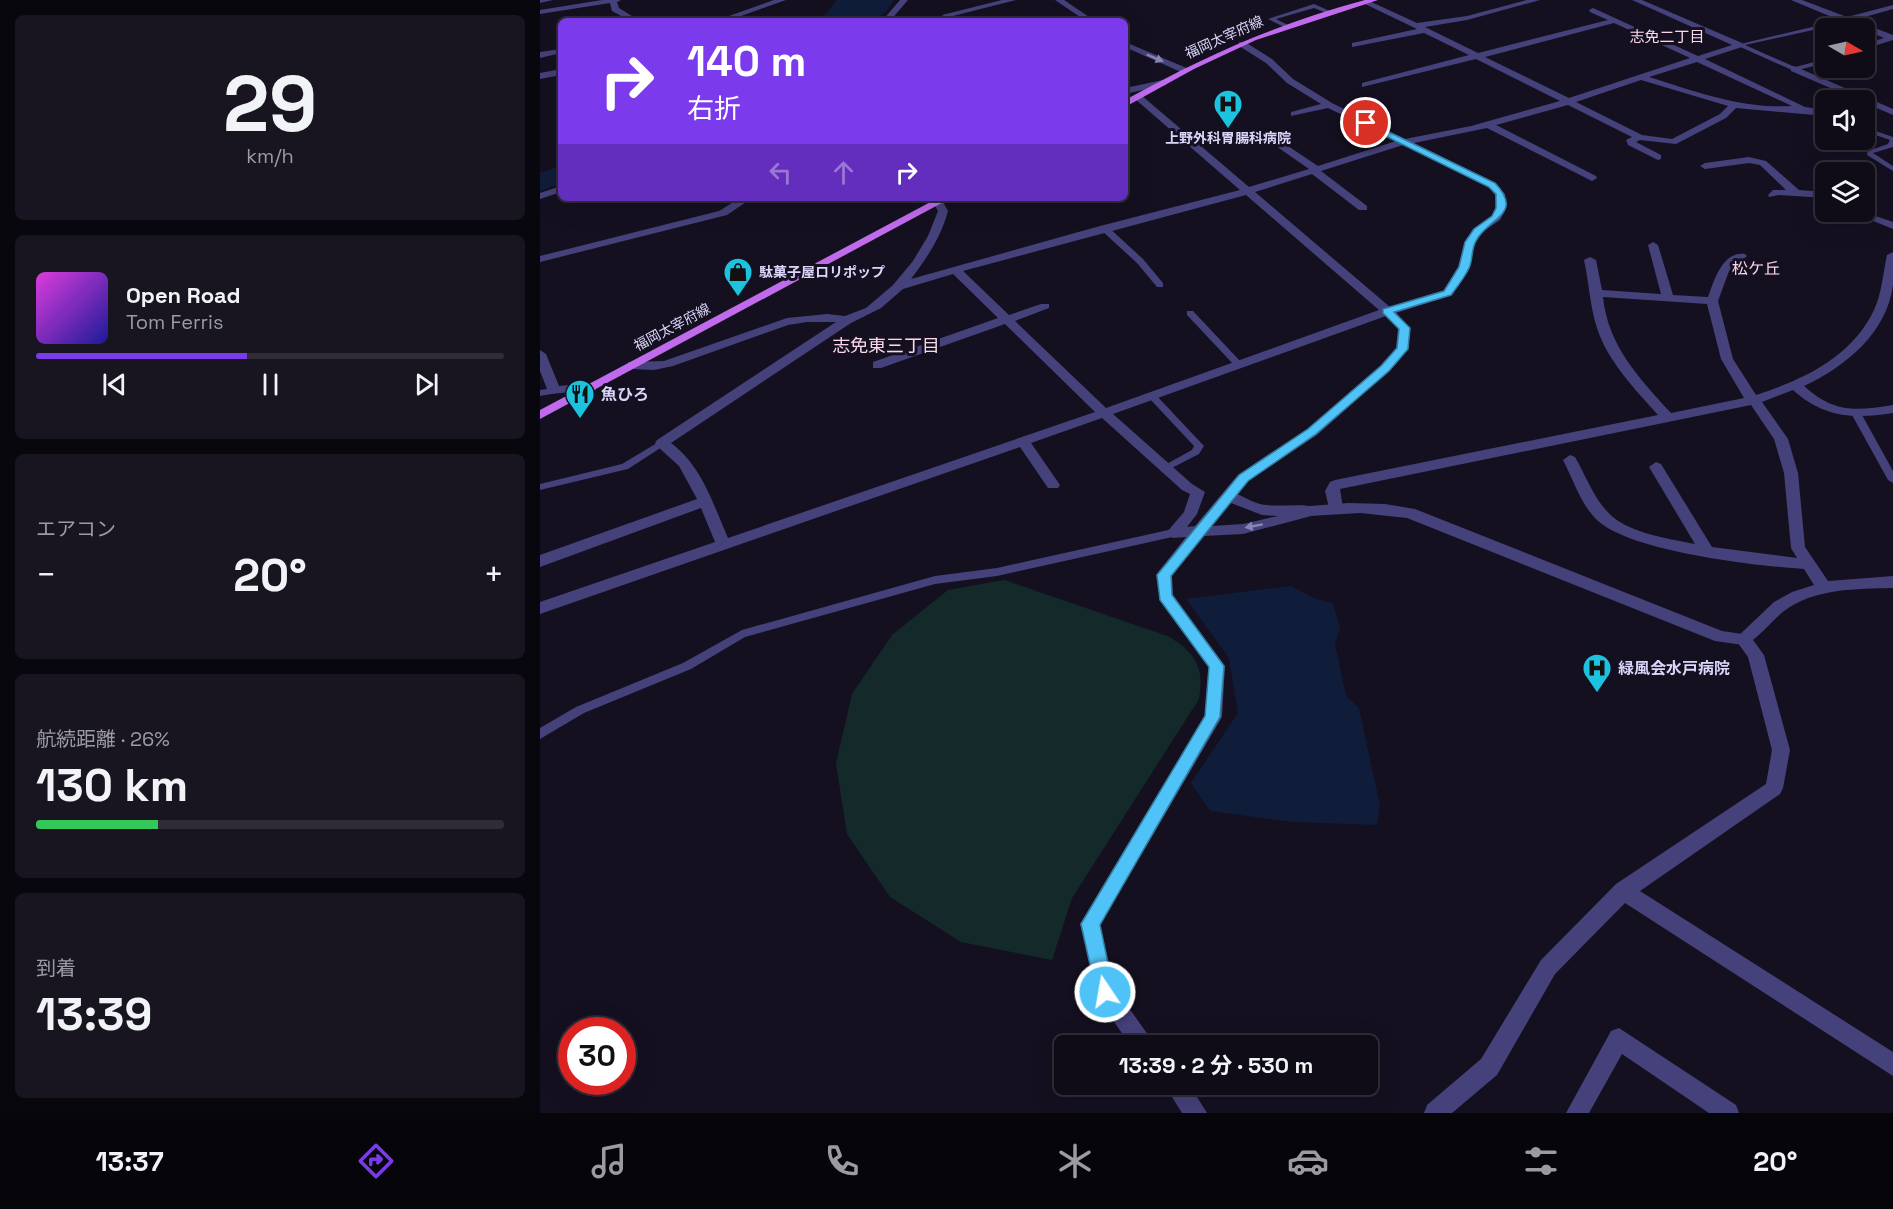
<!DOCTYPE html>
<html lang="ja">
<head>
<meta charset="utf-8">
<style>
	body { margin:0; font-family:"Space Grotesk","Noto Sans JP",sans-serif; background:#181521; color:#f1f3f6; height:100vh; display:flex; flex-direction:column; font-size:22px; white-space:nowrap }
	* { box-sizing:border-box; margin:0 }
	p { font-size:20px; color:#9b9ba2 }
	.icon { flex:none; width:33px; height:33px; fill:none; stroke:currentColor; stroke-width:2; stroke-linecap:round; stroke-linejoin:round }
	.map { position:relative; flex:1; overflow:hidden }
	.drawer { display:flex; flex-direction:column; gap:15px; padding:15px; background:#08070d; width:540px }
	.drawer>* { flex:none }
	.banner { position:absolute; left:18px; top:18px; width:570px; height:183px; border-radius:9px; box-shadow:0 6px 24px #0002,0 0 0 2px #2f2c37; background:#7c3aed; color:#fff; overflow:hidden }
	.needle { width:39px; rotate:99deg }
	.tools { position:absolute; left:1275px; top:18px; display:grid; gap:12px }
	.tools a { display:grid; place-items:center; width:60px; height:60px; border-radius:9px; background:#0f0c18; box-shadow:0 6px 24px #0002,0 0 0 2px #2f2c37; font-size:30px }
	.speed { position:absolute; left:18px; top:1017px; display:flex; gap:12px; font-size:30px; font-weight:700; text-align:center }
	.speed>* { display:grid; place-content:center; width:78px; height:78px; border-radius:50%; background:#0f0c18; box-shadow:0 6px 24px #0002,0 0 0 2px #2f2c37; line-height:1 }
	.speed .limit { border:9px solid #d22; background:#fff; color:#111 }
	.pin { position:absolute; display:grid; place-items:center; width:51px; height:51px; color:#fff; margin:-26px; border:3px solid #fff; border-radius:50%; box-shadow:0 2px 6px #0007 }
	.me { position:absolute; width:66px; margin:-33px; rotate:348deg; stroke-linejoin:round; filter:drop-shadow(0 0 4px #0008) }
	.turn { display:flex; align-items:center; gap:21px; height:126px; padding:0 30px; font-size:27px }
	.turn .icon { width:78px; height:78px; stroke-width:2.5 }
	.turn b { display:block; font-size:42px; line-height:51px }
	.lanes { display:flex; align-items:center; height:57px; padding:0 30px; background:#0003; justify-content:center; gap:30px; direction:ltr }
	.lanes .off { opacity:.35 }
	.big { font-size:45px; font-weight:700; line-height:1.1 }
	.drawer .card { flex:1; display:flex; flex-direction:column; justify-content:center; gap:9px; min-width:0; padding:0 21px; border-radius:9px; background:#181521 }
	.drawer .dial { align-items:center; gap:0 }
	.dial b { font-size:78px; line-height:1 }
	.song { display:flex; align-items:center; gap:18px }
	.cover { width:72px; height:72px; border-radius:9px; background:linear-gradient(135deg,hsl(300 70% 55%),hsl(240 70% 35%)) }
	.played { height:6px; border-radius:3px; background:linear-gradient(90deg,#7c3aed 45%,#2f2c37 45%) }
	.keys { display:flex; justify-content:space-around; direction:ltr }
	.heat { display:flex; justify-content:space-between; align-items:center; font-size:33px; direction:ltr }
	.charge { height:9px; border-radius:4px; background:linear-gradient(90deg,#34c759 26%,#2f2c37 0) }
	.trip { position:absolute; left:514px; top:1035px; width:324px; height:60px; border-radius:9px; background:#0f0c18; box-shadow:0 6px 24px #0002,0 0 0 2px #2f2c37; font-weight:700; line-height:60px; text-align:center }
	.tabs { display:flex; height:96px; justify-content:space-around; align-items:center; background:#06050a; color:#9b9ba2 }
	.tabs .icon { width:42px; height:42px }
	.tabs .on { color:#7c3aed }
	.tabs b { font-size:27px; color:#f1f3f6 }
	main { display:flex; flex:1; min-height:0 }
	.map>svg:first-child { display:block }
</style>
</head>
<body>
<main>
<section class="drawer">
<div class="card dial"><b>29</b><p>km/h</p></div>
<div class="card">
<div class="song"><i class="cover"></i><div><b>Open Road</b><p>Tom Ferris</p></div></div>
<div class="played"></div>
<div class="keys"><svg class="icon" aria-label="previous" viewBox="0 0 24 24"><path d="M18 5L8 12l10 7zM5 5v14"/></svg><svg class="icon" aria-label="pause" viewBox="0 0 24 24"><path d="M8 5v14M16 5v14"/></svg><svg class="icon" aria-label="next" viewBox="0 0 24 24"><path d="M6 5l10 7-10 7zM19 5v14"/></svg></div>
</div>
<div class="card"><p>エアコン</p>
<div class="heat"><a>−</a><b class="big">20°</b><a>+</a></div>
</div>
<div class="card"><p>航続距離 · 26%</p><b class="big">130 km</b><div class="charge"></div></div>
<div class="card"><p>到着</p><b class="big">13:39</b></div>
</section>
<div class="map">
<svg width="1353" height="1113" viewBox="0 0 1353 1113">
	<rect width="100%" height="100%" fill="#141020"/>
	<path fill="#142a2a" d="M464 580 630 637C657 655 664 667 659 699L532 898 512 960 421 942 350 897 307 834 296 763 312 694 352 635 408 590Z"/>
	<path fill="#101d3a" d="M297 0H354C338 30 310 21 280 21Z
		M21 166V183L0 191V173Z
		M751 586 776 599 793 603 800 628 795 644 806 696 819 708 840 805 837 825 753 822 670 811 651 783 698 713 689 658 646 599Z"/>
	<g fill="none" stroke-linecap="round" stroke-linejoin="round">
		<path fill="#45417a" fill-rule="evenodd" d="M774 4 792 12 789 14 774 8 736 19 748 25V27L746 28 728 19Z
			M1285 24 1288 26 1287 27 1205 45 1255 67 1286 59V63L1254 71 1196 45Z
			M1324 127 1353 137V147L1333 153 1353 166V171L1327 155 1328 151 1348 144 1350 140 1324 131Z
			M561 226H567L603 259 623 283V287H617L597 263 561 230Z
			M647 311H653L701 362V366H695L647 315Z
			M14 388 17 389 18 391 17 393 0 396V390Z
			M612 393 615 394 664 446 659 454 626 471 621 468 623 466 652 450 654 446 609 398 607 396 609 394Z
			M1317 412 1322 415 1353 471V483L1348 480 1312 415Z
			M122 440 127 443 125 445 88 469 0 490V484L82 464Z
			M633 529 637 530 638 533 637 536 457 576 395 584 205 637 151 669 44 713 0 739V728L36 707 143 663 202 630 395 576 457 568Z"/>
		<path fill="#45417a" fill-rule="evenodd" d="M0 0H13L0 3Z
			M62 0H81L77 2 79 8 100 21H90L72 11 70 3 0 14V10Z
			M234 0H246L187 21H175Z
			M360 0H368L350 21H342Z
			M462 0H476L413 16 420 21H410L402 15Z
			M515 0H524L555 21H546Z
			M827 0 877 23 927 16 987 0H1000L927 20 885 27 938 53 1068 20 1050 12 1049 10 1053 8 1158 56 1192 45 1092 0H1102L1202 43V47L1165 59 1265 107 1286 110V116L1196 108 1186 118 1136 144 1100 140 1096 142 1121 155V159L1118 160 1088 145 1086 140 1092 137 1028 105 956 125 1056 176 1057 178 1052 181 947 128 874 143 956 183 965 194 966 208 960 220 941 233 935 242 930 267 912 295 856 313 870 329 868 349 849 371 777 435 708 481 697 494C706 498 716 504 726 505 742 507 761 503 775 507L777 511 775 515 703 534 664 536 632 576 633 595 685 666 682 717 560 925 574 987 616 1046H591L558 999 540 924 665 716 669 667 620 600 616 575 646 537 633 538 626 533 644 512 650 494 642 490 562 418 491 443 520 485 518 488H508L480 447 0 614V602L175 542 161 508 0 567V555L157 499 139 466 117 446 115 443 117 440 296 322H267L248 325 133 366 114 370 92 369 88 368V362L124 361 247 318 287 314 305 316 326 308 353 285 373 261 388 236 398 211 393 202 394 200H402L408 211C401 237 387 258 371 279L560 226 700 190 595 99V95H601L709 187 769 169 733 144V140H739L778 166 856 141 788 108 751 116V112L781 104 747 83 726 63 699 46V42H705L732 59 753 79 792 103 865 139 931 126 1020 101 936 59 822 87V83L929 55 884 33 812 47V43L877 29 825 4ZM1074 23 1150 58 1029 98 945 57ZM1157 62 1252 106C1202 109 1157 92 1109 77ZM1101 80 1188 106 1180 114 1132 139 1102 135 1036 102ZM863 145 948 187 955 195 956 208 952 216 933 229 925 242 918 267 904 291 850 307 715 192 772 174 819 210H827V206L781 171ZM706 195 839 310 566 408 475 321 509 308V304H501L469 315 423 271ZM413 274 458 318 333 362V368H341L465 324 555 412 188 538C173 504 162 466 131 443L311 323 341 308 363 289ZM846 316 858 329 856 348 841 365 767 429 698 475 655 526 647 527 657 514 665 492 652 484 573 414ZM691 503 722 515 738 516 703 524 672 526Z
			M1251 0H1262L1307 17 1353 5V9L1314 20 1353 35V40L1324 49V44L1344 38 1306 23 1282 28V24L1299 20Z
			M585 42 649 69 650 71 643 73 585 47Z
			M21 49V53L0 58V52Z
			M1254 66 1353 109V115L1251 71V67Z
			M21 69V75L0 79V73Z
			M623 80 627 83 626 85 585 94V88Z
			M1209 157 1226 161 1259 190 1286 192V198L1239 195 1229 197 1228 195 1233 190H1246L1220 165 1209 163 1165 169 1160 166 1165 163Z
			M21 186V192L0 199V193Z
			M200 198H212L187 215 0 262V256L179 211Z
			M1311 212H1324L1353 222V229Z
			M1113 242 1118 245 1133 295 1168 297C1174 281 1182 251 1205 254L1207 256 1189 271 1178 301 1193 359 1216 395C1264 379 1311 358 1334 310 1342 293 1343 273 1347 255L1353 252C1353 262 1353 274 1353 285 1347 333 1305 367 1264 386 1294 413 1315 411 1353 405V413C1314 419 1284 418 1253 390L1222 402 1248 439 1258 473 1265 547 1288 581 1353 576V588C1316 589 1275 588 1244 611 1233 620 1224 631 1213 640L1224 655 1250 750 1243 788 1240 794 1100 891 1353 1052V1076L1085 903 1015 974 957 1075 912 1113H884L887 1105 941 1059 1001 960 1076 884 1226 784 1232 750 1208 657 1195 639 1234 602 1252 592 1274 585 1264 569C1217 566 1091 552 1057 520 1041 505 1033 479 1023 460L1030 455 1035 457C1045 474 1052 494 1065 509 1084 533 1126 538 1155 544L1109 467 1116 462 1121 464 1172 547 1257 558 1251 548 1244 473 1234 439 1211 405 800 489 803 508 796 513 789 508 785 491 790 482 795 480 1118 415C1095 389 1068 362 1057 328 1050 307 1049 282 1044 260L1050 257 1056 260 1062 290 1121 294 1108 245ZM1063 297 1167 304 1181 359 1204 398 1131 413C1099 378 1068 346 1063 297Z
			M0 350 6 354 19 386 51 383 56 384V390L9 394 0 371Z
			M1079 1028 1196 1105 1199 1113H1169L1082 1054 1049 1113H1026L1071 1031Z
			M624 1084H649L667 1113H642Z"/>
		<path fill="#45417a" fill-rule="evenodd" d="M808 503 845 504 875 509 1182 631 1209 635 1211 639 1209 643 1203 645 1175 641 867 518 820 513 770 516 763 511 770 506Z"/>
		<path fill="#c06aec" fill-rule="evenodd" d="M825 0H838L716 40 654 69 585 107V100C665 56 736 24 825 0Z
			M398 198H411L0 419V410Z"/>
	</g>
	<defs><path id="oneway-solid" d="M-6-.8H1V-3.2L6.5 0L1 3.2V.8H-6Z" transform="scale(1.5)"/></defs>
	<g fill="#8884b4">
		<use href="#oneway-solid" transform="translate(615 58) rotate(23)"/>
		<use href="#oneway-solid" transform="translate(714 526) rotate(170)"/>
	</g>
	<path fill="#4fc3f7" stroke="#337fa1" stroke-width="1.5" d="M826 121 955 183C985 215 947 218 936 241 931 249 933 260 929 268 925 277 917 287 911 295L854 312 870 328 868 349 849 371 776 434 708 481 631 576 632 595 684 666 680 717 560 925 574 992 572 999 565 1001 558 999 556 992 541 924 665 716 669 667 620 600 617 575 699 475 768 429 841 366 857 348 859 329 843 313V309L904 291 919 267 925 242 934 229 952 216 956 208V194L949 187 823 125Z"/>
	<defs>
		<g id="hospital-pin" transform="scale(1.5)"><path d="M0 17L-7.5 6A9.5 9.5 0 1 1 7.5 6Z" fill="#1dc3de" stroke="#141020"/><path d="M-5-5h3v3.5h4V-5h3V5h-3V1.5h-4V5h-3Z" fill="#111"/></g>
		<g id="shop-pin" transform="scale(1.5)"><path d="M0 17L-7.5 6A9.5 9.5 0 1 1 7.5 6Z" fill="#1dc3de" stroke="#141020"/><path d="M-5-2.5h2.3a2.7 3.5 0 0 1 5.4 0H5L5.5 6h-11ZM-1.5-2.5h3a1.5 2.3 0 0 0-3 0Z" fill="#111"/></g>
		<g id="restaurant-pin" transform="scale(1.5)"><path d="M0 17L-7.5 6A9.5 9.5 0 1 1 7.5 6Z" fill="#1dc3de" stroke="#141020"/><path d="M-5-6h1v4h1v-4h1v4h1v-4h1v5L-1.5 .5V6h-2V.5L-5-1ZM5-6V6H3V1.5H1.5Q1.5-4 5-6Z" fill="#111"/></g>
	</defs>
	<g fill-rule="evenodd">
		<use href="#hospital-pin" x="688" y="104"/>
		<use href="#shop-pin" x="198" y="272"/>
		<use href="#restaurant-pin" x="40" y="394"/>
		<use href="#hospital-pin" x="1057" y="668"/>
	</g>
	<g text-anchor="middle" stroke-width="6" stroke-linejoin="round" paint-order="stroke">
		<g font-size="14" fill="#dbd5fa" stroke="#141020">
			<text transform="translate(684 37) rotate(-24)" y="5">福岡太宰府線</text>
			<text transform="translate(132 327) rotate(-28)" y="5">福岡太宰府線</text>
		</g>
		<g font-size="14" font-weight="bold" fill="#dbd5fa" stroke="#141020">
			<text x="688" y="143">上野外科胃腸科病院</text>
			<text x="219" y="277" text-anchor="start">駄菓子屋ロリポップ</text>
		</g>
		<g font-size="15" fill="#fad7ec" stroke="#141020">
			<text x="1127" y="42">志免二丁目</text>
		</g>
		<g font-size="16" fill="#fad7ec" stroke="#141020">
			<text x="1216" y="274">松ケ丘</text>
		</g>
		<g font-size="16" font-weight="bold" fill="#dbd5fa" stroke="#141020" text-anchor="start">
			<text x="61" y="400">魚ひろ</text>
			<text x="1078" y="674">緑風会水戸病院</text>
		</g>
		<g font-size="18" fill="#fad7ec" stroke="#141020">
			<text x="346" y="352">志免東三丁目</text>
		</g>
	</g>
</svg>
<div class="tools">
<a><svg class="needle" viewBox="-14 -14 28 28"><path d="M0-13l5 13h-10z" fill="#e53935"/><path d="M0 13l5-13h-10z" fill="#9b9ba2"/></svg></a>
<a><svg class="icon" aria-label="sound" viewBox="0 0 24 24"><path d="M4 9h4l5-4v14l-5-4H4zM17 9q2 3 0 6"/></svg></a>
<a><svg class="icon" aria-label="layers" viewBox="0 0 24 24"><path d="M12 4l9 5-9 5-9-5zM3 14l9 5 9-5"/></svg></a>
</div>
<div class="speed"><div class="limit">30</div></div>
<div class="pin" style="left:826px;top:123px;background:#d93025"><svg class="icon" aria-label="arrive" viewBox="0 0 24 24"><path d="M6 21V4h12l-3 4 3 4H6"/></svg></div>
<svg class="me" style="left:565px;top:992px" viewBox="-20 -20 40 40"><circle r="17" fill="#4fc3f7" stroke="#fff" stroke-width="3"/><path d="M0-11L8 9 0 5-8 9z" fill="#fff"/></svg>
<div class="trip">13:39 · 2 分 · 530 m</div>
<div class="banner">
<div class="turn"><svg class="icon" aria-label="right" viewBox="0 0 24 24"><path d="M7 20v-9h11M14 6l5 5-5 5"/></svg><div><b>140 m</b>右折</div></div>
<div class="lanes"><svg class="icon off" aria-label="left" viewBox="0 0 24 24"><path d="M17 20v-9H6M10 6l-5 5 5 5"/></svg><svg class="icon off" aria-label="ahead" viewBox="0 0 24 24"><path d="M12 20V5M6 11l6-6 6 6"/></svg><svg class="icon" aria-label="right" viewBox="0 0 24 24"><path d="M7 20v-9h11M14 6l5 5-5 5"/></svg></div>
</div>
</div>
</main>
<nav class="tabs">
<b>13:37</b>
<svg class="icon on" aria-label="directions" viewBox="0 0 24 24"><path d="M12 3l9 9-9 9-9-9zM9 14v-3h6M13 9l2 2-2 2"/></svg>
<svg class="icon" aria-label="music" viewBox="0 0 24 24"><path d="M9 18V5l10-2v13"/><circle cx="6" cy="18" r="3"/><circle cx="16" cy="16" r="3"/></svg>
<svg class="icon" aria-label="phone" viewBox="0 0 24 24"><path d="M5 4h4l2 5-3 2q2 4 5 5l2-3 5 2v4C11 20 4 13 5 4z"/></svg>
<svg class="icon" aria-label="climate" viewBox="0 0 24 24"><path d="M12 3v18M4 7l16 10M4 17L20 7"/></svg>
<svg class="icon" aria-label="car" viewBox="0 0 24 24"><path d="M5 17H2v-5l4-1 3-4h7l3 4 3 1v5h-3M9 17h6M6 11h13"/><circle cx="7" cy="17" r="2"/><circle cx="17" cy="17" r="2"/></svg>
<svg class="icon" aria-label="filters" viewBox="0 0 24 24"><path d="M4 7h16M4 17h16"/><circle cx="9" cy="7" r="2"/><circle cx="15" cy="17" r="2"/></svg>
<b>20°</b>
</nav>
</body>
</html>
